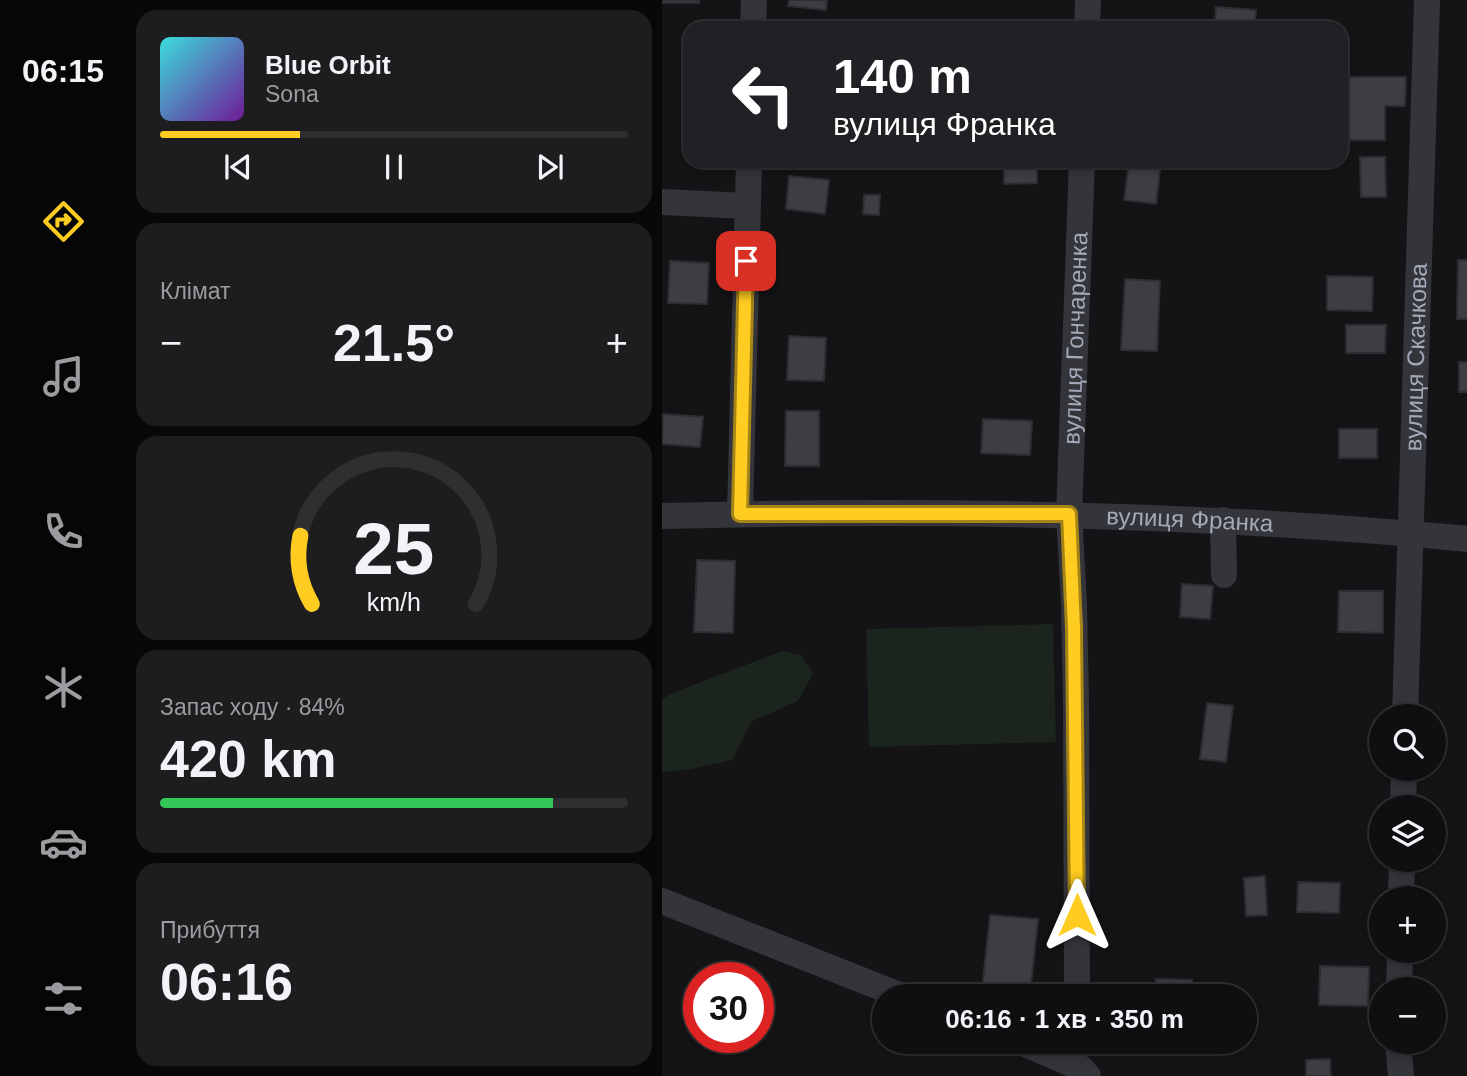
<!DOCTYPE html>
<html lang="uk">
<head>
<meta charset="utf-8">
<style>
	body { margin:0; font-family:Arial,sans-serif; background:#1d1c1e; color:#f1f3f6; height:100vh; display:flex; flex-direction:column; font-size:26px; white-space:nowrap }
	* { box-sizing:border-box; margin:0 }
	p { font-size:23px; color:#9b9c9f }
	.icon { flex:none; width:38px; height:38px; fill:none; stroke:currentColor; stroke-width:2; stroke-linecap:round; stroke-linejoin:round }
	.map { position:relative; flex:1; overflow:hidden }
	.panel { display:flex; flex-direction:column; gap:10px; padding:10px; background:#080809; width:536px }
	.panel>* { flex:none }
	.hud { position:absolute; left:21px; top:21px; width:665px; height:147px; border-radius:21px; box-shadow:0 4px 10px #0003,0 0 0 2px #2f2e30; background:#202124; color:#fff; overflow:hidden }
	.tools { position:absolute; left:707px; top:704px; display:grid; gap:14px }
	.tools a { display:grid; place-items:center; width:77px; height:77px; border-radius:50%; background:#0f0e10; box-shadow:0 4px 10px #0003,0 0 0 2px #2f2e30; font-size:35px }
	.speed { position:absolute; left:21px; top:962px; display:flex; gap:14px; font-size:35px; font-weight:700; text-align:center }
	.speed>* { display:grid; place-content:center; width:91px; height:91px; border-radius:50%; background:#0f0e10; box-shadow:0 4px 10px #0003,0 0 0 2px #2f2e30; line-height:1 }
	.speed .limit { border:10px solid #d22; background:#fff; color:#111 }
	.pin { position:absolute; display:grid; place-items:center; width:60px; height:60px; color:#fff; margin:-30px; border-radius:14px; box-shadow:0 4px 10px #0006 }
	.me { position:absolute; width:77px; margin:-38px; rotate:0deg; stroke-linejoin:round; filter:drop-shadow(0 0 5px #0008) }
	.turn { display:flex; align-items:center; gap:24px; height:147px; padding:0 35px; font-size:32px }
	.turn .icon { width:91px; height:91px; stroke-width:2.5 }
	.turn b { display:block; font-size:49px; line-height:60px }
	.big { font-size:52px; font-weight:800; line-height:1.1 }
	.panel .widget { flex:1; display:flex; flex-direction:column; justify-content:center; gap:10px; min-width:0; padding:0 24px; border-radius:21px; background:#1d1c1e }
	.panel .dial { align-items:center; gap:0 }
	.dial svg { height:182px; overflow:visible; fill:none; stroke:#2f2e30; stroke-width:7; stroke-linecap:round; text-anchor:middle }
	.dial text { fill:#f1f3f6; stroke:none }
	.song { display:flex; align-items:center; gap:21px }
	.cover { width:84px; height:84px; border-radius:10px; background:linear-gradient(135deg,hsl(180 70% 55%),hsl(280 70% 35%)) }
	.played { height:7px; border-radius:4px; background:linear-gradient(90deg,#fc2 30%,#2f2e30 30%) }
	.keys { display:flex; justify-content:space-around; direction:ltr }
	.heat { display:flex; justify-content:space-between; align-items:center; font-size:38px; direction:ltr }
	.charge { height:10px; border-radius:5px; background:linear-gradient(90deg,#34c759 84%,#2f2e30 0) }
	.trip { position:absolute; left:210px; top:984px; width:385px; height:70px; border-radius:35px; background:#0f0e10; box-shadow:0 4px 10px #0003,0 0 0 2px #2f2e30; font-weight:800; line-height:70px; text-align:center }
	main { display:flex; flex:1; min-height:0 }
	.dock { display:flex; flex-direction:column; width:126px; justify-content:space-around; align-items:center; background:#060606; color:#9b9c9f }
	.dock .icon { width:49px; height:49px }
	.dock .active { color:#fc2 }
	.dock b { font-size:32px; color:#f1f3f6 }
	.map>svg:first-child { display:block }
</style>
</head>
<body>
<main>
<nav class="dock">
<b>06:15</b>
<svg class="icon active" aria-label="directions" viewBox="0 0 24 24"><path d="M12 3l9 9-9 9-9-9zM9 14v-3h6M13 9l2 2-2 2"/></svg>
<svg class="icon" aria-label="music" viewBox="0 0 24 24"><path d="M9 18V5l10-2v13"/><circle cx="6" cy="18" r="3"/><circle cx="16" cy="16" r="3"/></svg>
<svg class="icon" aria-label="phone" viewBox="0 0 24 24"><path d="M5 4h4l2 5-3 2q2 4 5 5l2-3 5 2v4C11 20 4 13 5 4z"/></svg>
<svg class="icon" aria-label="climate" viewBox="0 0 24 24"><path d="M12 3v18M4 7l16 10M4 17L20 7"/></svg>
<svg class="icon" aria-label="car" viewBox="0 0 24 24"><path d="M5 17H2v-5l4-1 3-4h7l3 4 3 1v5h-3M9 17h6M6 11h13"/><circle cx="7" cy="17" r="2"/><circle cx="17" cy="17" r="2"/></svg>
<svg class="icon" aria-label="filters" viewBox="0 0 24 24"><path d="M4 7h16M4 17h16"/><circle cx="9" cy="7" r="2"/><circle cx="15" cy="17" r="2"/></svg>
</nav>
<section class="panel">
<div class="widget">
<div class="song"><i class="cover"></i><div><b>Blue Orbit</b><p>Sona</p></div></div>
<div class="played"></div>
<div class="keys"><svg class="icon" aria-label="previous" viewBox="0 0 24 24"><path d="M18 5L8 12l10 7zM5 5v14"/></svg><svg class="icon" aria-label="pause" viewBox="0 0 24 24"><path d="M8 5v14M16 5v14"/></svg><svg class="icon" aria-label="next" viewBox="0 0 24 24"><path d="M6 5l10 7-10 7zM19 5v14"/></svg></div>
</div>
<div class="widget"><p>Клімат</p>
<div class="heat"><a>−</a><b class="big">21.5°</b><a>+</a></div>
</div>
<div class="widget dial"><svg viewBox="0 0 100 80">
<path d="M14 69A42 42 0 1 1 86 69"/>
<path d="M14 69A42 42 0 0 1 9 39" stroke="#fc2"/>
<text x="50" y="56" font-size="32" font-weight="700">25</text>
<text x="50" y="72" font-size="11">km/h</text>
</svg></div>
<div class="widget"><p>Запас ходу · 84%</p><b class="big">420 km</b><div class="charge"></div></div>
<div class="widget"><p>Прибуття</p><b class="big">06:16</b></div>
</section>
<div class="map">
<svg width="806" height="1076" viewBox="0 0 806 1076">
	<rect width="100%" height="100%" fill="#141316"/>
	<path fill="#1b241d" d="M391 624 394 742 207 747 204 629Z
		M120 651 139 655 151 673 136 701 90 721 70 760 24 770 0 772V699L13 692Z"/>
	<path fill="#3e3d43" stroke="#2e2d32" stroke-width="2" d="M0 0H37V3H0Z
		M127 0H165L164 10 126 6Z
		M554 7 594 10 592 28H552Z
		M684 77H744L743 106H723V140H684Z
		M698 157H723L724 197H699Z
		M342 161H375V183L342 184Z
		M467 161H499L494 204 462 200Z
		M127 176 167 180 163 214 124 209Z
		M202 195H218L217 215 201 214Z
		M796 260H806V319H795Z
		M8 261 47 263 45 304 6 303Z
		M665 276 711 277 710 311 665 310Z
		M463 279 498 281 495 351 459 350Z
		M684 325H724L723 353H684Z
		M127 336 164 338 162 381 125 380Z
		M797 362H806V392H797Z
		M124 411H157V466H123Z
		M1 414 41 417 38 447 0 444Z
		M321 419 370 421 368 455 319 453Z
		M677 429H715V458H677Z
		M35 560 73 561 71 633 32 632Z
		M520 584 551 586 548 619 518 617Z
		M677 591H721V633L676 632Z
		M545 703 571 706 564 762 538 759Z
		M603 876 605 915 584 916 582 878Z
		M636 882 678 883 677 913 635 912Z
		M328 915 376 919 368 995 320 990Z
		M658 966 707 967 706 1006 657 1005Z
		M494 979 530 980 529 996H494Z
		M668 1059 669 1076H644V1060Z"/>
	<g fill="none" stroke-linecap="round" stroke-linejoin="round">
		<g stroke="#34343b" stroke-width="26">
			<path d="M91 28 92 0"/>
			<path d="M425 28 426 0"/>
			<path d="M0 202 86 206"/>
			<path d="M78 514 87 161"/>
			<path id="s1" d="M0 516C269 509 538 513 806 539"/>
			<path d="M561 520 562 575"/>
			<path id="s2" d="M743 716 765 0"/>
			<path d="M741 807 742 768"/>
			<path d="M739 898 740 859"/>
			<path d="M0 901 240 996"/>
			<path d="M737 989 738 950"/>
			<path id="s3" d="M415 996 414 701 412 603 407 514 420 161"/>
			<path d="M356 1041 419 1068 426 1076"/>
			<path d="M736 1041 739 1076"/>
		</g>
	</g>
	<g fill="none" stroke-linecap="round" stroke-linejoin="round">
		<g stroke="#a68516" stroke-width="18">
			<path id="route" d="M84 261 78 514H407L412 628 415 915"/>
		</g>
		<use href="#route" stroke="#fc2" stroke-width="12"/>
	</g>
	<g text-anchor="middle" stroke-width="7" stroke-linejoin="round" paint-order="stroke">
		<g font-size="24" fill="#a4a8b7" stroke="#0f0e10">
			<text dy="8" stroke="none"><textPath href="#s3" startOffset="658">вулиця Гончаренка</textPath></text>
			<text dy="8" stroke="none"><textPath href="#s2" startOffset="359">вулиця Скачкова</textPath></text>
			<text dy="8" stroke="none"><textPath href="#s1" startOffset="528">вулиця Франка</textPath></text>
		</g>
	</g>
</svg>
<div class="tools">
<a><svg class="icon" aria-label="search" viewBox="0 0 24 24"><circle cx="10" cy="10" r="6"/><path d="M15 15l6 6"/></svg></a>
<a><svg class="icon" aria-label="layers" viewBox="0 0 24 24"><path d="M12 4l9 5-9 5-9-5zM3 14l9 5 9-5"/></svg></a>
<a>+</a>
<a>−</a>
</div>
<div class="speed"><div class="limit">30</div></div>
<div class="pin" style="left:84px;top:261px;background:#d93025"><svg class="icon" aria-label="arrive" viewBox="0 0 24 24"><path d="M6 21V4h12l-3 4 3 4H6"/></svg></div>
<svg class="me" style="left:415px;top:915px" viewBox="-20 -20 40 40"><path d="M0-17L14 15 0 8-14 15z" fill="#fc2" stroke="#fff" stroke-width="4"/></svg>
<div class="trip">06:16 · 1 хв · 350 m</div>
<div class="hud">
<div class="turn"><svg class="icon" aria-label="left" viewBox="0 0 24 24"><path d="M17 20v-9H6M10 6l-5 5 5 5"/></svg><div><b>140 m</b>вулиця Франка</div></div>
</div>
</div>
</main>
</body>
</html>
